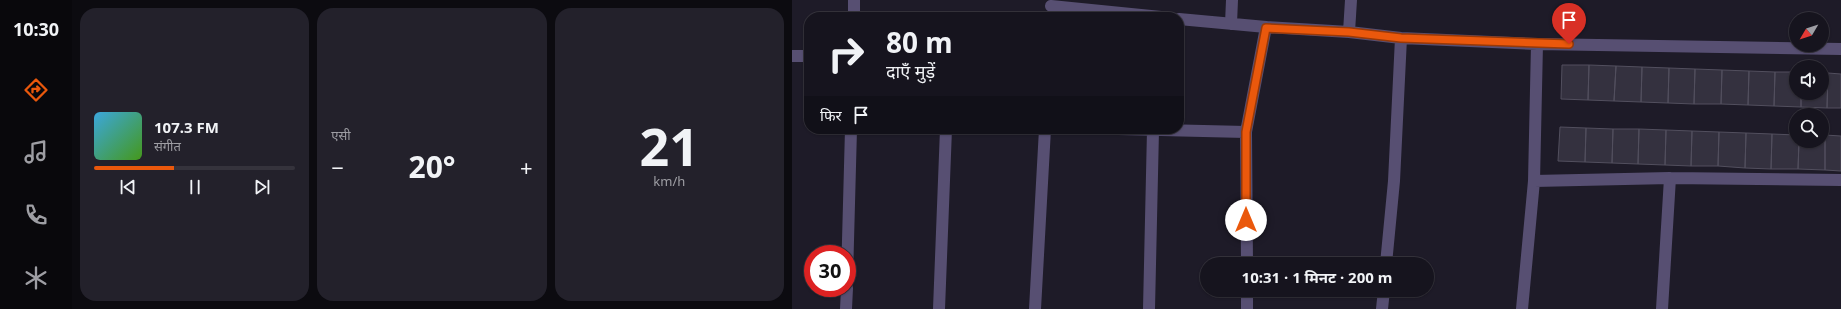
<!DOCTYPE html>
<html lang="hi">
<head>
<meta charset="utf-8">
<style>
	body { margin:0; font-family:"Noto Sans","Noto Sans Devanagari",sans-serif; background:#23212b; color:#f1f3f6; height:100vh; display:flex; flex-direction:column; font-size:15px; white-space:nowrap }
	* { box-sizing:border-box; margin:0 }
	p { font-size:13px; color:#9e9ea4 }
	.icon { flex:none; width:22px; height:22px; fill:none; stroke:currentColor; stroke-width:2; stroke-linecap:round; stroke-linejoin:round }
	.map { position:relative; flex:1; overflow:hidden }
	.panel { display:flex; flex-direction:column; gap:8px; padding:8px; background:#0c0b10; width:720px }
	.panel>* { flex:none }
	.hud { position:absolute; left:12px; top:12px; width:380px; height:122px; border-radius:16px; box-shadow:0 1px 3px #0004,0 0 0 1px #35333c; background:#16141e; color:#f1f3f6; overflow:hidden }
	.needle { width:26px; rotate:231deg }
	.controls { position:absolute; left:997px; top:12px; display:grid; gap:8px }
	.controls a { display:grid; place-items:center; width:40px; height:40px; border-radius:50%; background:#16141e; box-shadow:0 1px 3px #0004,0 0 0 1px #35333c; font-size:20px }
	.speed { position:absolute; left:12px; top:245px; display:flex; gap:8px; font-size:20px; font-weight:700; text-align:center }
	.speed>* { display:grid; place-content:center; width:52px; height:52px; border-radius:50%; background:#16141e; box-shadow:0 1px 3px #0004,0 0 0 1px #35333c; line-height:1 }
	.speed .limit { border:6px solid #d22; background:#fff; color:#111 }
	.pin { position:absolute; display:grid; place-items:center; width:34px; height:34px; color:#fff; margin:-41px -17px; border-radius:50% 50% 50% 0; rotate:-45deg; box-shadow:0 0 4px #0007 }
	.pin .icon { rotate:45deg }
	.me { position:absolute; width:44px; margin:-22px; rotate:0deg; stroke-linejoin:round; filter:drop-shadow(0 0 3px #0008) }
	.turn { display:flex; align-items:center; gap:14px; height:84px; padding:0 16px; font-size:18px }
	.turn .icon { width:52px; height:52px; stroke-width:2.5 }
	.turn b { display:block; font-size:28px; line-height:34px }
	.then { display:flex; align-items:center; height:38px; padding:0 16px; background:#0003; gap:8px; font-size:15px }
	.big { font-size:30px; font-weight:700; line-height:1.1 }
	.panel .widget { flex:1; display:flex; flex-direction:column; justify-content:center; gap:6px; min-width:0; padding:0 14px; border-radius:16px; background:#23212b }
	.panel .dial { align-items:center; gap:0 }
	.dial b { font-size:52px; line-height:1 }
	.song { display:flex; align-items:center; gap:12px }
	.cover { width:48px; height:48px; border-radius:6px; background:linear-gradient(135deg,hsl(200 70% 55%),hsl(100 70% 35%)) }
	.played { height:4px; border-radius:2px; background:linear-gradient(90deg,#ea580c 40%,#35333c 40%) }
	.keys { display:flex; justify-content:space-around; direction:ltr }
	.heat { display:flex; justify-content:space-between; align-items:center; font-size:22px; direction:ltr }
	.panel .tiles { flex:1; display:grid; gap:8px; grid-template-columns:repeat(3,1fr) }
	.trip { position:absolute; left:408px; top:257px; width:234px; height:40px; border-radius:20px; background:#16141e; box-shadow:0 1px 3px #0004,0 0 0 1px #35333c; font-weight:700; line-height:40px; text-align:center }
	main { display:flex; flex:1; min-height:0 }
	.dock { display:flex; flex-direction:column; width:72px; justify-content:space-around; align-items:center; background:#09080c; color:#9e9ea4 }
	.dock .icon { width:28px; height:28px }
	.dock .selected { color:#ea580c }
	.dock b { font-size:18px; color:#f1f3f6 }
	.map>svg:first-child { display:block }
</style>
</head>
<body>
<main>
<nav class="dock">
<b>10:30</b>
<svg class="icon selected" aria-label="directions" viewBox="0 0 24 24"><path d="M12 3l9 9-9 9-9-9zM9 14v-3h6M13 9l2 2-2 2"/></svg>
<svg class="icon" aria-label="music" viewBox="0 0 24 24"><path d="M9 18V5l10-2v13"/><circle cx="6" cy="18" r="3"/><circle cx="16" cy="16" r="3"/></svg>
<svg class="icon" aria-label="phone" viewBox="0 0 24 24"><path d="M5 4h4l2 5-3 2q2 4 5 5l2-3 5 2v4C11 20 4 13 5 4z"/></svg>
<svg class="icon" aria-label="climate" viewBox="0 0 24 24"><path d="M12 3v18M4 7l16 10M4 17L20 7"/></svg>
</nav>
<section class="panel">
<div class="tiles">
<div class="widget">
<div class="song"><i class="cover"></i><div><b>107.3 FM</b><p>संगीत</p></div></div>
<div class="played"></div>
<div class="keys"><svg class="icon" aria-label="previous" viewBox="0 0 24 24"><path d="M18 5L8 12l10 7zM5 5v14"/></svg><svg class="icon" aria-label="pause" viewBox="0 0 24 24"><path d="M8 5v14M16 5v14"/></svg><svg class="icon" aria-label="next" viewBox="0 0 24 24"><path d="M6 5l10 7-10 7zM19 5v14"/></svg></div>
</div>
<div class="widget"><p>एसी</p>
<div class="heat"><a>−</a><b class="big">20°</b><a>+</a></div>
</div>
<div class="widget dial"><b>21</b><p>km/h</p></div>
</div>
</section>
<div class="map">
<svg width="1049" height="309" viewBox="0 0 1049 309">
	<rect width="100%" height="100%" fill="#1e1b28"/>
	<path fill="#34313f" stroke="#524f5e" d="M770 65H797L796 100 769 99Z
		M797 65 824 66 822 101 796 100Z
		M824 66 850 67 849 102 822 101Z
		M850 67 877 68 876 103 849 102Z
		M877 68 903 69 902 104 876 103Z
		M903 69 930 70 929 104H902Z
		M930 70 957 71 956 105 929 104Z
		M957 71 983 72 982 106 956 105Z
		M983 72H1004V93H1009V107L982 106Z
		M1030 73H1036L1035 108 1009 107V93H1030Z
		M1036 73 1049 74V108H1035Z
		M768 127 794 128 793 162 766 161Z
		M794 128 821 129 820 163 793 162Z
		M821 129H847L846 164 820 163Z
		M847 129 874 130 873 165 846 164Z
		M874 130 900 131 899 166 873 165Z
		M900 131 927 132 926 166H899Z
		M927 132 954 133 953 168 926 166Z
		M954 133 980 134 979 169 953 168Z
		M980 134 1004 135V141H1007L1006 169H979Z
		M1030 135H1033V170L1006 169 1007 141H1030Z
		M1033 135 1049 136V171L1033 170Z"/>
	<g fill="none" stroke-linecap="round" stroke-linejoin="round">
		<path stroke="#574f72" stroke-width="12" d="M259 6 369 17
			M62 17V0
			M387 19 474 27 557 32 609 38 745 44 1049 49
			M439 24 440 0
			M557 32 559 0
			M0 56H17
			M326 129 454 132
			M742 181 878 178 1049 180
			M455 264 454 132 474 27
			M594 264 602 181 609 38
			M55 278 59 129
			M455 290V309
			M54 309 55 288
			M147 309 154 129
			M243 309 253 129
			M357 309 361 130
			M590 309 592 290
			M730 309 742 181 745 44
			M870 309 878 178"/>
	</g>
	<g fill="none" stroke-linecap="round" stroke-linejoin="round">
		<g stroke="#983908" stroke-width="10">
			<path id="route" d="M454 220V132L474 28 557 32 609 38 777 44"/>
		</g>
		<use href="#route" stroke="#ea580c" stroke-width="7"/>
	</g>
</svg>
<div class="controls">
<a><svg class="needle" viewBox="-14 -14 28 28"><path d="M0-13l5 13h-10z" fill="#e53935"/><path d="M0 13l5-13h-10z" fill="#9e9ea4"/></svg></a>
<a><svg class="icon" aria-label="sound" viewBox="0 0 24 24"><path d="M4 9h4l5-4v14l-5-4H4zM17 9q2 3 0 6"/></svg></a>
<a><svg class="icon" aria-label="search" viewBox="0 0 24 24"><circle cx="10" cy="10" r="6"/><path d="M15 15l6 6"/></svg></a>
</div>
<div class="speed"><div class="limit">30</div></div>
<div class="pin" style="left:777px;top:44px;background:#d93025"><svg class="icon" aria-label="arrive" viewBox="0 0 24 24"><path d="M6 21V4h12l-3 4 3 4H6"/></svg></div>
<svg class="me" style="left:454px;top:220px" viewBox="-20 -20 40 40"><circle r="19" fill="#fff"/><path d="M0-13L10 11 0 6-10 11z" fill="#ea580c"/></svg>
<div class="trip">10:31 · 1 मिनट · 200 m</div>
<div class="hud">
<div class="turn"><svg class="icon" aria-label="right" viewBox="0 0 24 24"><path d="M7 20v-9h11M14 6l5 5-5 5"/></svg><div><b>80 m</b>दाएँ मुड़ें</div></div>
<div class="then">फिर<svg class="icon" aria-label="arrive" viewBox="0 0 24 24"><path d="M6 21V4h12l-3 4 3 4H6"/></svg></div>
</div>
</div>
</main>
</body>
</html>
